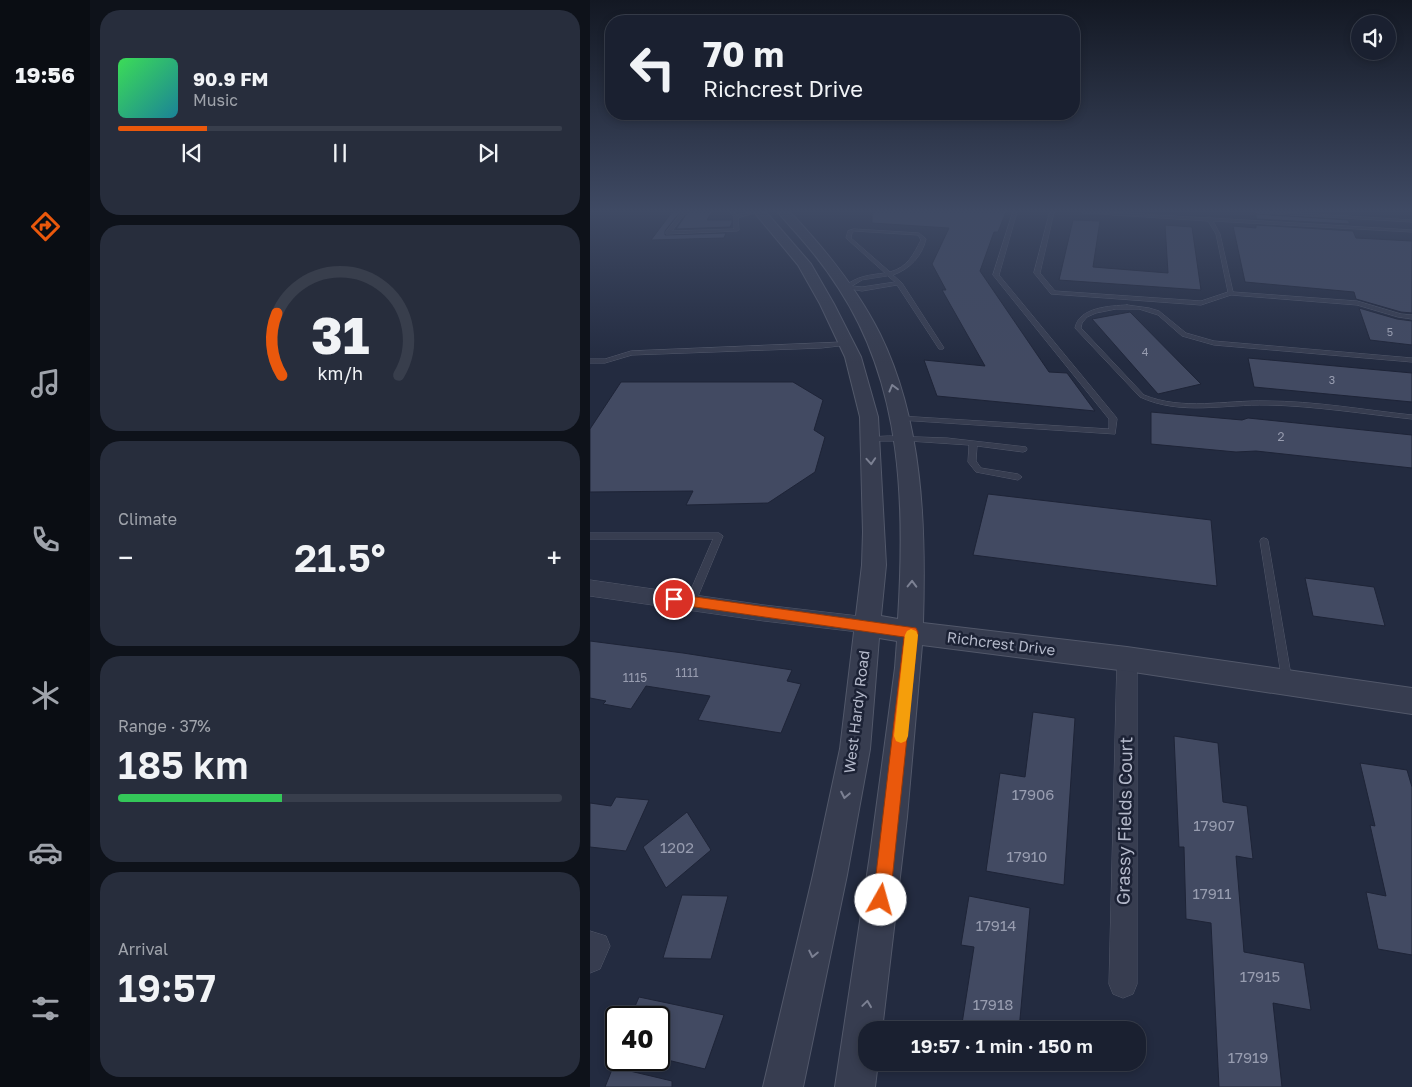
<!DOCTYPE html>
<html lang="en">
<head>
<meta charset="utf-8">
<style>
	body { margin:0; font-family:"Golos Text",sans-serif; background:#272d3c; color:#f1f3f6; height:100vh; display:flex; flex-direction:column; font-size:19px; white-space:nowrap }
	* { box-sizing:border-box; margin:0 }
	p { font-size:16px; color:#9fa3ab }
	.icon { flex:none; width:28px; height:28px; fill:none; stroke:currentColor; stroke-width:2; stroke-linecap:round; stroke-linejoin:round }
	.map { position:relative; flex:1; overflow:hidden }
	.sheet { display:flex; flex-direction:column; gap:10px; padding:10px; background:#0e121a; width:500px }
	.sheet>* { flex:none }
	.hud { position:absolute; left:15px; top:15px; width:475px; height:105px; border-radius:20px; box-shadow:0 2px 8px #0003,0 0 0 1px #383e4c; background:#1a2030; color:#f1f3f6; overflow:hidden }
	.fabs { position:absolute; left:761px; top:15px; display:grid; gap:10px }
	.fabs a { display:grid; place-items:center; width:45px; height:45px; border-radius:50%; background:#1a2030; box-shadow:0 2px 8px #0003,0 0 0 1px #383e4c; font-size:25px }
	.speed { position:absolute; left:15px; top:1006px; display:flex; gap:10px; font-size:25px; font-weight:700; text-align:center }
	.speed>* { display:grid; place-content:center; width:65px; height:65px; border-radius:50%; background:#1a2030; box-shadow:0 2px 8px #0003,0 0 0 1px #383e4c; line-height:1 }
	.speed .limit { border:2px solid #111; border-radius:8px; background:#fff; color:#111 }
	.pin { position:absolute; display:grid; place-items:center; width:42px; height:42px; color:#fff; margin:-21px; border:2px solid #fff; border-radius:50%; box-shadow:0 1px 5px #0007 }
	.me { position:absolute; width:55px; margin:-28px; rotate:7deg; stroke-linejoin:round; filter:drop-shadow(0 0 4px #0008) }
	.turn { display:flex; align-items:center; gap:18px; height:105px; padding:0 15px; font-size:22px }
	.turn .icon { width:65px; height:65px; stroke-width:2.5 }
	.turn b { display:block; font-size:35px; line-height:42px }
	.big { font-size:38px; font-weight:600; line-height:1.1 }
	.sheet .widget { flex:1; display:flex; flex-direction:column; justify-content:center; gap:8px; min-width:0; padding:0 18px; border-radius:20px; background:#272d3c }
	.sheet .dial { align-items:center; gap:0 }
	.dial svg { height:130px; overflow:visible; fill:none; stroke:#383e4c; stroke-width:7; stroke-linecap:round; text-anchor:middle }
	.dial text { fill:#f1f3f6; stroke:none }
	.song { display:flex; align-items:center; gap:15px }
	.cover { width:60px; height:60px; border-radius:8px; background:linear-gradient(135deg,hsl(130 70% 55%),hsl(190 70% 35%)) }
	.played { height:5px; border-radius:2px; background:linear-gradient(90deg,#ea580c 20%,#383e4c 20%) }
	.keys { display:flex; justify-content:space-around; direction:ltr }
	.heat { display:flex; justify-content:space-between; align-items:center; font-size:28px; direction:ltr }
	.charge { height:8px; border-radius:4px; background:linear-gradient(90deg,#34c759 37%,#383e4c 0) }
	.trip { position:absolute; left:268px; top:1021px; width:288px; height:50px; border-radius:20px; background:#1a2030; box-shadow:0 2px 8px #0003,0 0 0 1px #383e4c; font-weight:600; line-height:50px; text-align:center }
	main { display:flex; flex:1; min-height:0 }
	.tabs { display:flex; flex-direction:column; width:90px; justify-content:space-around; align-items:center; background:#0a0d13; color:#9fa3ab }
	.tabs .icon { width:35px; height:35px }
	.tabs .on { color:#ea580c }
	.tabs b { font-size:22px; color:#f1f3f6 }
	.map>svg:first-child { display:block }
</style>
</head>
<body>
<main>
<nav class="tabs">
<b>19:56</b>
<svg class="icon on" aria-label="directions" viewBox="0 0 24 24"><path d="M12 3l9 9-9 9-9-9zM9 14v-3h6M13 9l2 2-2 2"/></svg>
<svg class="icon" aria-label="music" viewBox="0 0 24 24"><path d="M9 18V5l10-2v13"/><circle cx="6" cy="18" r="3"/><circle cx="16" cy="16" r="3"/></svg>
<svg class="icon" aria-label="phone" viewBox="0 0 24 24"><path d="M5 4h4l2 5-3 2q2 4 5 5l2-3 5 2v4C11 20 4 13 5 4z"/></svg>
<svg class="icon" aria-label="climate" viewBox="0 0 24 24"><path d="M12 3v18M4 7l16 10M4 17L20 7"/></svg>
<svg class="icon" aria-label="car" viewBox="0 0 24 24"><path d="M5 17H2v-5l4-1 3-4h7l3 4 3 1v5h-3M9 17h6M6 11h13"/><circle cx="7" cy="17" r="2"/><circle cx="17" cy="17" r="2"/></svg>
<svg class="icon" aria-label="filters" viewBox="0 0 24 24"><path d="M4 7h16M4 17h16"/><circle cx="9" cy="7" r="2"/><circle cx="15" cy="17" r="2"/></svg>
</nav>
<section class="sheet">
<div class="widget">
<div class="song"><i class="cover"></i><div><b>90.9 FM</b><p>Music</p></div></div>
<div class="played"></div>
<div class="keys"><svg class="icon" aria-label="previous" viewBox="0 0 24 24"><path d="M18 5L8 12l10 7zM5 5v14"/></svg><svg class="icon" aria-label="pause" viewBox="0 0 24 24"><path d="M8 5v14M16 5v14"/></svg><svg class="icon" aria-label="next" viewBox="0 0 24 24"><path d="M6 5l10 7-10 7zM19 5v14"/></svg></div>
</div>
<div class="widget dial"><svg viewBox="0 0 100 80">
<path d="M14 69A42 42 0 1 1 86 69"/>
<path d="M14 69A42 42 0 0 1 11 31" stroke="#ea580c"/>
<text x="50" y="56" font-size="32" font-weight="700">31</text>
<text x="50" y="72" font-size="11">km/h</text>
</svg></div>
<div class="widget"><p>Climate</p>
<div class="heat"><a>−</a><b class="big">21.5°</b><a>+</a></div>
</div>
<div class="widget"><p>Range · 37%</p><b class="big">185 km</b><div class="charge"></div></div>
<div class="widget"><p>Arrival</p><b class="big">19:57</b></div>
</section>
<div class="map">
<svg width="822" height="1087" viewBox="0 0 822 1087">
	<rect width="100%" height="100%" fill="#232b40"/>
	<path fill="#424a62" stroke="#1e2437" d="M82 212H90L75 231V235L136 233 134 238 61 240Z
		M98 212H122L117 220H142V223L140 227 86 229Z
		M282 212H416L408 232H404L390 271 459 372 477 373 505 411 347 396 334 360 395 366 352 290H356L342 264 359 228 282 223Z
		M666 214 758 220 760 224 666 219Z
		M483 220 510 221 503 267 578 273 575 225 602 227 611 290 469 280Z
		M666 225 763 231 766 238 822 241V313L811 312 766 299 764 292 655 282 643 226 666 228Z
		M769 308 807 319 822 321V345L780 340Z
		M540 312 611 384 568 394 502 319Z
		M658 358 822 373V402L664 387Z
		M31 382H203L233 400 224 430 235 437 225 472 178 503 96 505 103 491 0 492V429Z
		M561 412 652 420 658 418 822 435V468L666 451 646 452 561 444Z
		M398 494 621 520 627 586 383 555Z
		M715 578 784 587 795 626 723 616Z
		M0 641 93 653 202 670 197 681 211 684 191 733 108 720 120 696 56 686 41 709 13 704 16 701 0 698Z
		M443 712 485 718 474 885 396 871 410 773 435 777Z
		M584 736 628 743 633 802 657 806 663 859 646 856 654 952 714 963 721 1010 683 1003 692 1087H629L621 923 596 919 594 847H589Z
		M770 763 817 770 822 787V955L788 949 776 892 796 896 780 825 785 826Z
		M26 797 59 800 36 851 0 847V803L21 806Z
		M97 812 121 850 76 888 53 847Z
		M92 895 138 896 121 959 73 958Z
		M379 896 440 908 429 1030H371L384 947 371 945Z
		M49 997 134 1015 115 1069 69 1058V1018H40Z
		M23 1067 82 1081V1087H15Z"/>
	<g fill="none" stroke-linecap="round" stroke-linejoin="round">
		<g stroke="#52586a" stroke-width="1">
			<path id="service" d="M92 212H96L82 231 144 229V217L140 212H144L147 215 160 212H167L148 218 149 230 147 231 76 234V232Z
				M423 212H427L409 275 526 417 527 419 525 434 310 420 306 418 310 416 519 429V419L403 275Z
				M460 212H464L450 273 465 291 611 301 638 292 626 234 618 221 494 213 492 212H517L617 218 619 217 621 218 822 230V232L623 221 630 234 643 292 767 301 811 314 822 315V319L808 317 767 305 641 295 611 305 461 294 444 273Z
				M666 212H691L822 220V222L668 213Z
				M264 229 329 233 336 239C332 256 320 269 303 275L312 283 354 348 353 349H349L307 285 272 291 255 288V286C267 276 280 275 295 273L256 238 258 231ZM265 231 328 235 331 240C323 255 318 267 300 272L261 238 262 233ZM298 276 305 282 272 287 262 286 272 280Z
				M537 305 559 308 569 311 596 333 624 341 822 358V362L624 345 592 336 568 315 549 309H526L506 313 497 317 492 323 491 328 554 395C593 411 635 400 676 401 725 401 774 410 822 415V419C774 414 726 406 678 405 634 404 591 416 550 397L485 328C489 307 520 306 537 305Z
				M256 342 258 343V345L231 348 42 355 15 363H0V359H15L41 351Z
				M299 436 357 438 436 447 437 449 436 451 433 452 387 446 386 461 391 468 428 474 432 477 428 480 386 472 378 462 379 445 319 441H280L276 439 280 437Z
				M0 533H129L133 536 106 601 104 604 101 605 98 604 96 601 123 539H0Z
				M674 538 677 539 678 541 702 681 701 684 697 686 693 684 692 681 670 541 671 539Z"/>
		</g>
		<g stroke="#52586a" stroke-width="1">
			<path id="minor" d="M0 580 174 605 277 617 284 619 287 625 284 631 277 633 174 621 0 596Z
				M537 650 544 652 547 659V984L543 994 533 998 523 994 519 984 527 659 530 652Z
				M0 931 16 936 20 946 10 969 0 973Z"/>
		</g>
		<g stroke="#52586a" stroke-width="2">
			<path id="tertiary" d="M164 212H176L221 264 244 304 271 357 288 417 296 565 291 616 308 619C315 506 313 387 249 289 237 270 223 252 208 235 201 227 194 220 188 212H200C235 249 267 288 290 334 333 422 336 525 333 623L537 647 822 688V714L537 671 332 645 317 817 292 1030H276V1062H288L285 1087H245L280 855 305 668 307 641 289 638 280 749 257 875 213 1087H173L223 875 250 749 272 565 273 532 270 417 255 357 230 304 208 265Z"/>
		</g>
		<use href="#service" fill="#373d50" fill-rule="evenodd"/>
		<use href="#minor" fill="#373d50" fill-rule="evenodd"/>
		<use href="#tertiary" fill="#373d50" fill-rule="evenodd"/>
	</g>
	<defs><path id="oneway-chevron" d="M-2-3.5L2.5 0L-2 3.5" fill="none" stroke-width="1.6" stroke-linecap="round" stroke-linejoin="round" transform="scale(1.25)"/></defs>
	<g stroke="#7c8193">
		<use href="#oneway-chevron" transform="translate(303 388) rotate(-105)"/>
		<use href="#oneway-chevron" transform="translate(281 461) rotate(86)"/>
		<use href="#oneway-chevron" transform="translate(322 584) rotate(-89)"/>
		<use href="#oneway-chevron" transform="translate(255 795) rotate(101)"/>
		<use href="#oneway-chevron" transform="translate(223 954) rotate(102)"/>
		<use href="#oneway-chevron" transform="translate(277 1004) rotate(-82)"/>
	</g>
	<linearGradient id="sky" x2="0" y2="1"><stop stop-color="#131823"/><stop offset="0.58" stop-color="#3f4a64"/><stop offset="1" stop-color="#3f4a64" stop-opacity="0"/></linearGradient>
	<rect width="822" height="364" fill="url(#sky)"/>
	<path fill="#ea580c" stroke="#983908" d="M84 594 326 628 328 632 300 900 297 906 291 908 285 906 283 900 314 637 84 604 80 603 78 599 80 595Z"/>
	<path fill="#f59e0b" d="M321 629 326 631 328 635 318 736 316 741 311 743 306 741 304 736 315 635 317 631Z"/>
	<g text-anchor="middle" stroke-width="5" stroke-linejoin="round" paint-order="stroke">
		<g font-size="11" fill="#989db0">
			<text x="800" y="336">5</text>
			<text x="555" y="356">4</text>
			<text x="742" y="384">3</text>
		</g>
		<g font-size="12" fill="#989db0">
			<text x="691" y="441">2</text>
			<text x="97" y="677">1111</text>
			<text x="45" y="682">1115</text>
		</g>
		<g font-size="15" fill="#b4b9ca" stroke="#1c2235">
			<text transform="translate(411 644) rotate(7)" y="5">Richcrest Drive</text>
			<text transform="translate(267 712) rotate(-83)" y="5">West Hardy Road</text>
		</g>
		<g font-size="15" fill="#989db0">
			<text x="443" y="800">17906</text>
			<text x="624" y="831">17907</text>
			<text x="87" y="853">1202</text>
			<text x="437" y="862">17910</text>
			<text x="622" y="899">17911</text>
			<text x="406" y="931">17914</text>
			<text x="670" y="982">17915</text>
			<text x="403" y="1010">17918</text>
			<text x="658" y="1063">17919</text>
		</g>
		<g font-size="18" fill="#b4b9ca" stroke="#1c2235">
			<text transform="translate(535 821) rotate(-89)" y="6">Grassy Fields Court</text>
		</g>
	</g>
</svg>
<div class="fabs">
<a><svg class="icon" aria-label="sound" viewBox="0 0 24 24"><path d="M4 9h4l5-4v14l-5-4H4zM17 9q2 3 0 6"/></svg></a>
</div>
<div class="speed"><div class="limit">40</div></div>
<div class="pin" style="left:84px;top:599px;background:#d93025"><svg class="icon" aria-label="arrive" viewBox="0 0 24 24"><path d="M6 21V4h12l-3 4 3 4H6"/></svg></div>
<svg class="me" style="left:291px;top:900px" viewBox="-20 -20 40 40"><circle r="19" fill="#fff"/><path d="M0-13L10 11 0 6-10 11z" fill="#ea580c"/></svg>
<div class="trip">19:57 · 1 min · 150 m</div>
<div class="hud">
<div class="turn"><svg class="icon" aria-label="left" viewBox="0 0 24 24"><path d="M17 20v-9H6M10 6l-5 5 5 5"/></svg><div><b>70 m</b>Richcrest Drive</div></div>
</div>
</div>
</main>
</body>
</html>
